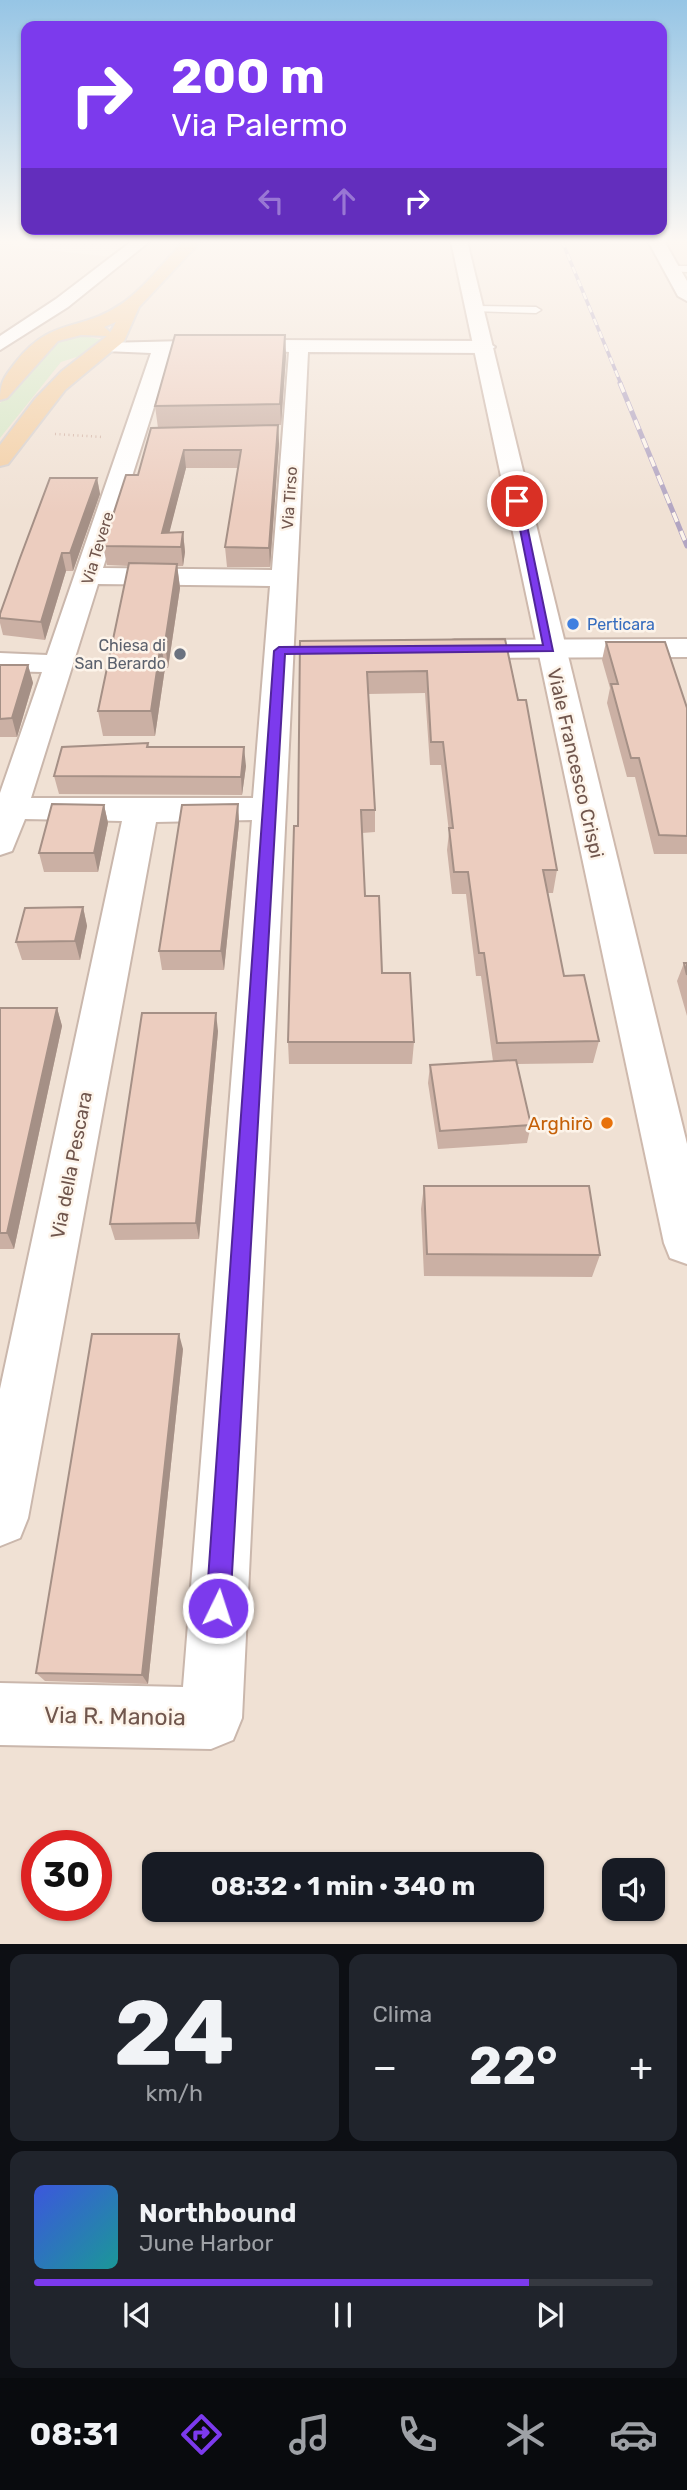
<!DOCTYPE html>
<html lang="it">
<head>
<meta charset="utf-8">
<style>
	body { margin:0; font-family:Rubik,sans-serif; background:#20242c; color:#f1f3f6; height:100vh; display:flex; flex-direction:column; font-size:26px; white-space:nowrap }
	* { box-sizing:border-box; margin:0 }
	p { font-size:23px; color:#9ea1a6 }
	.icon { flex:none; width:38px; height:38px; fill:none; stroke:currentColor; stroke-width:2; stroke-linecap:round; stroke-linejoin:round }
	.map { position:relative; height:1944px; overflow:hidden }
	.side { display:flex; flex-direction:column; gap:10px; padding:10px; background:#0d0f14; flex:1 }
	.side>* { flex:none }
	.top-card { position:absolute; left:21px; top:21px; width:646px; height:214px; border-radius:14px; box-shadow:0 2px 5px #0004; background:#7c3aed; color:#fff; overflow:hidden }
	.controls { position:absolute; left:602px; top:1858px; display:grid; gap:14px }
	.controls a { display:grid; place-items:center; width:63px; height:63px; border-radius:14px; background:#171b24; box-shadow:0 2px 5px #0004; font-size:35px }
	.speed { position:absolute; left:21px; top:1830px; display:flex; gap:14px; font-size:35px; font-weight:700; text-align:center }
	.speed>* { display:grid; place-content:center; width:91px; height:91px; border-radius:50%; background:#171b24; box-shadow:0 2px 5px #0004; line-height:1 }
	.speed .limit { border:10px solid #d22; background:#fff; color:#111 }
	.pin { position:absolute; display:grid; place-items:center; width:60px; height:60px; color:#fff; margin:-30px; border:4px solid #fff; border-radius:50%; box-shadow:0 2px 7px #0007 }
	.me { position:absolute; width:77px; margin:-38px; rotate:4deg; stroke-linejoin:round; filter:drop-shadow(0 0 5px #0008) }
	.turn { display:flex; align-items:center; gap:24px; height:147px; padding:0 35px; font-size:32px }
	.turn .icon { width:91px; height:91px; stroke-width:2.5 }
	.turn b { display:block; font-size:49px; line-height:60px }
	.lanes { display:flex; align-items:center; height:66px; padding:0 35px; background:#0003; justify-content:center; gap:35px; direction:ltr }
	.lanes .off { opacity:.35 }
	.big { font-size:52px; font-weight:700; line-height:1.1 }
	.side .widget { flex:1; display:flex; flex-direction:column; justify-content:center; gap:10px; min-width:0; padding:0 24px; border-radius:14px; background:#20242c }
	.side .dial { align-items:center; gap:0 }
	.dial b { font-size:91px; line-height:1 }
	.song { display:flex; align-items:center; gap:21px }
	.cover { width:84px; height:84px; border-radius:10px; background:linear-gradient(135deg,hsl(230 70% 55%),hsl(180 70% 35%)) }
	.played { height:7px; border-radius:4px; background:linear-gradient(90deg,#7c3aed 80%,#363941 80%) }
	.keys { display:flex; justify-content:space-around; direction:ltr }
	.heat { display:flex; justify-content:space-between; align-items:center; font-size:38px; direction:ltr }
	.side .tiles { flex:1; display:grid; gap:10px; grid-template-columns:1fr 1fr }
	.widget:last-child { grid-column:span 2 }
	.trip { position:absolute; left:142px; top:1852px; width:402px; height:70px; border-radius:14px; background:#171b24; box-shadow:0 2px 5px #0004; font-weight:700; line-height:70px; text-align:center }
	.tabs { display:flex; height:112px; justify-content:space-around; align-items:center; background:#090b0e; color:#9ea1a6 }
	.tabs .icon { width:49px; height:49px }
	.tabs .active { color:#7c3aed }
	.tabs b { font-size:32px; color:#f1f3f6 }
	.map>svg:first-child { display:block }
</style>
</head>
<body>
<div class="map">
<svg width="687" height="1944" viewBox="0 0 687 1944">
	<rect width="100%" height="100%" fill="#faf0e5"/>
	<path fill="#f0e1d4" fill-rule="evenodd" d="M0 241H14L12 246 121 258 142 241H687V1944H0ZM37 1846H96V1906H37ZM154 1864H532V1909H154ZM614 1871H653V1909H614Z"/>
	<path fill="#d5e6c5" d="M78 335 104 340 89 353 61 362 0 438V403L24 380 53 343Z"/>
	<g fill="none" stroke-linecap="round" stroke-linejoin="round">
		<g stroke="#cab7ac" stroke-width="3">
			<path id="lane" d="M672 266H687V272L668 271Z
				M476 306 536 307 541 310 536 313 472 311V307Z"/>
		</g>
		<g stroke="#cab7ac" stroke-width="4">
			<path id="street" d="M132 241H150L68 307 0 350V336L56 299Z
				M648 241H664L687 281V301L678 296Z
				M274 340 485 341 495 347 485 353 308 352 242 1718 233 1740 211 1749 0 1745V1683L183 1687 252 820 156 822 28 1518 20 1538 0 1546V1389L122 821 25 819 12 851 0 855V793L42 672 0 671V653L47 655 151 353 105 351 102 347 105 343 185 341 195 347 185 353H171L103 568 272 570 289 352 267 350 264 346ZM98 584 270 586 253 798H31Z
				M687 639V657L455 658 445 655 441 649 445 643 455 640Z"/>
		</g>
		<g stroke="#ceb9ad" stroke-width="4">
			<path id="secondary" d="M451 241H467L687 1144V1264L670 1258 664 1243Z"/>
		</g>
		<g stroke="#d7d0cd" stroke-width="4">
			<path id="primary" d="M184 241H201L139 307 124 341 65 390 8 464 0 466V445L35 399 62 371 107 336 81 335 58 341 7 398 0 400C0 382 5 376 16 362 52 316 80 333 123 303 146 286 164 262 184 241ZM116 322C114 326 111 332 108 335L110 332 104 327Z"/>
		</g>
		<path stroke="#d1b1a3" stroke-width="2.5" stroke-dasharray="1 3.5" stroke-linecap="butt" d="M55 434 102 437"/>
		<use href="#lane" fill="#fff" fill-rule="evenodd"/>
		<use href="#street" fill="#fff" fill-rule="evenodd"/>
		<use href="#secondary" fill="#fff" fill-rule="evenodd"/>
		<use href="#primary" fill="#f2cea4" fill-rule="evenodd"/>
		<g stroke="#b2a5c2" stroke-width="3.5">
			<path id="rail-far1" d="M562 241 621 384"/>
		</g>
		<g stroke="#b2a5c2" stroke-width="5">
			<path id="rail" d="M620 383 687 546"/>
		</g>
		<use href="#rail-far1" stroke="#fdf4ea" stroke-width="2.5" stroke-dasharray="7" stroke-linecap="butt"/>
		<use href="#rail" stroke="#fdf4ea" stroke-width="3.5" stroke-dasharray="10" stroke-linecap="butt"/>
	</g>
	<path fill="#cbb0a4" d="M285 335 286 356 281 425H278L279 444 270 567H227L225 547 238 468H186L169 532H183L185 552 183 566H177L180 588 168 668H165L155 736H103L98 711 129 566 107 565 103 546 138 475 158 428 155 406Z
		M97 478 100 494 73 571H66L45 640 3 635 0 623V614Z
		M505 639 557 870 553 893H548L564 976 599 1041 593 1063 517 1064 531 1125 527 1143 438 1149 428 1083 430 1065 493 1061 481 976H476L466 894H452L447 850 449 832 441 765H430L425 693 368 694 375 810V832L362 833 365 896 382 973 414 1042 412 1064H289L288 1042 298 826 300 641Z
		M606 642 687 708V854H654L635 777H627L607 703 610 688 602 660Z
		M0 665H28L33 683 17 737H0Z
		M148 743 149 747 246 766 242 795 59 794 54 776Z
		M238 804 239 823 224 970H162L159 951Z
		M104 805 108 823 98 872H44L39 853Z
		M83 907 87 926 80 960H22L16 942Z
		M684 963H687V1016L677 981Z
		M0 1008H57L62 1026 14 1249H0Z
		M218 1031 199 1239 115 1240 110 1224Z
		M424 1186 600 1255 592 1277 424 1276 421 1209Z
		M183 1349 148 1684 45 1681 36 1673Z"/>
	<path fill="#a59086" d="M285 335 286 356 281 425 280 404Z
		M278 425 279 444 270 567 269 548Z
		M184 450 186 468 166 546 162 533Z
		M97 478 100 494 73 571 70 553Z
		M183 532 185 552 183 566 181 547Z
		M62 553 66 571 45 640 41 622Z
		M177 564 180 588 168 668 165 643Z
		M161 643 165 668 155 736 151 711Z
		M28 665 33 683 17 737 12 718Z
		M244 747 246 766 242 795 241 777Z
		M238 804 239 823 224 970 221 951Z
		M104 805 108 823 98 872 94 853Z
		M83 907 87 926 80 960 75 941Z
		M57 1008 62 1026 14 1249 7 1233Z
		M216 1013 218 1031 199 1239 196 1223Z
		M179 1334 183 1349 148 1684 142 1675Z"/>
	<path fill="#eccdbf" stroke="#a59086" stroke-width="2" d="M175 335H285L280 404 155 406Z
		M278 425 269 548 225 547 241 450H184L162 533 183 532 181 547 103 546 126 475H138L151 428Z
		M50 478H97L70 553H62L41 622 0 618V614L20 558Z
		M129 563 177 564 165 643H161L151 711H98Z
		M505 639 518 700H526L557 870H543L564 976 584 975 599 1041 497 1043 484 953H479L468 872H454L449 828H453L443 742H431L427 671 367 672 375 810H361L365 896H379L382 973H410L414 1042H288L294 826H298L300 641Z
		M606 642H665L687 708V836L659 835 639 758H631L611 684H618Z
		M0 665H28L12 718 0 719Z
		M148 743 147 747H244L241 777 54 776 62 747Z
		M52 804 104 805 94 853H39Z
		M238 804 221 951H159L182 805Z
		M83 907 75 941 16 942 25 908Z
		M684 963H687V975Z
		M0 1008H57L7 1233H0Z
		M142 1013H216L196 1223 110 1224Z
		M516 1060 531 1125 440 1131 430 1065Z
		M424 1186H589L600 1255 427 1254Z
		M92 1334H179L142 1675 36 1673Z"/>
	<linearGradient id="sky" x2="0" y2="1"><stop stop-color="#96c5e5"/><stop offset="0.47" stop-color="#fdf8f3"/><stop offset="1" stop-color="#fdf8f3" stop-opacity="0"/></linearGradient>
	<rect width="687" height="513" fill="url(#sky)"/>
	<path fill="#7c3aed" stroke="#51269a" stroke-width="2" d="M514 499 522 501 553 651 285 654 230 1608 227 1616 218 1620 210 1616 206 1608 274 651 279 647 543 645Z"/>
	<circle fill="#3f7fe0" stroke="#fdf4ea" stroke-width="2.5" cx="573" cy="624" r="7"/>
	<circle fill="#6b7280" stroke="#fdf4ea" stroke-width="2.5" cx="180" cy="654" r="7"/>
	<circle fill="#e8710a" stroke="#fdf4ea" stroke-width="2.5" cx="607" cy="1123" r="7"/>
	<g text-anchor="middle" stroke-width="5" stroke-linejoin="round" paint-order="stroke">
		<g font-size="16" fill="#70564d" stroke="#fdf4ea">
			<text transform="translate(289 498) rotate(-86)" y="6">Via Tirso</text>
			<text transform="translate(97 548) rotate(-73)" y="6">Via Tevere</text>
		</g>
		<g font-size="16" fill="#366cbe" stroke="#fdf4ea" text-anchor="start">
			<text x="587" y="630">Perticara</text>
		</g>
		<g font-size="16" fill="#5b616d" stroke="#fdf4ea" text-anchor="end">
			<text x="166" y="651">Chiesa di<tspan x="166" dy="18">San Berardo</tspan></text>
		</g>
		<g font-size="19" fill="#70564d" stroke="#fdf4ea">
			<text transform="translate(576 763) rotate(77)" y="7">Viale Francesco Crispi</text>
			<text transform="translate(71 1165) rotate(-79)" y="7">Via della Pescara</text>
		</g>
		<g font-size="19" fill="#c56008" stroke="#fdf4ea" text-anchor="end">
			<text x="593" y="1130">Arghirò</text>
		</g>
		<g font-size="23" fill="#70564d" stroke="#fdf4ea">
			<text transform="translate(115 1716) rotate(1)" y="8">Via R. Manoia</text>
		</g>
	</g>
</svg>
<div class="controls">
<a><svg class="icon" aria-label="sound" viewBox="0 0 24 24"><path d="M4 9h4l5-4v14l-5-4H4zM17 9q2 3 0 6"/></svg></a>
</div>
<div class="speed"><div class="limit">30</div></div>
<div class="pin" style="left:517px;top:501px;background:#d93025"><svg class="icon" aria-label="arrive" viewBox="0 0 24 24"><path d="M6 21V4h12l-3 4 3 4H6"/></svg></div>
<svg class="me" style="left:218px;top:1608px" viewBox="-20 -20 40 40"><circle r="17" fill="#7c3aed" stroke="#fff" stroke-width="3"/><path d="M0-11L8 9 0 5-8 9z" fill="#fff"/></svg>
<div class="trip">08:32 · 1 min · 340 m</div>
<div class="top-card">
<div class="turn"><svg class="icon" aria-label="right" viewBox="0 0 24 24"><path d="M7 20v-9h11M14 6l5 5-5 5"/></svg><div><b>200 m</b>Via Palermo</div></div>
<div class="lanes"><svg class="icon off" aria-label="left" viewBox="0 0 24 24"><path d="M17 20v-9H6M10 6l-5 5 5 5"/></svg><svg class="icon off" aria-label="ahead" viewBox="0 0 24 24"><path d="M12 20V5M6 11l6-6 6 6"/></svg><svg class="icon" aria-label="right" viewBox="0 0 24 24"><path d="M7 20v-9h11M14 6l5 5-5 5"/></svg></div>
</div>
</div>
<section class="side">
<div class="tiles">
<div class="widget dial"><b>24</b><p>km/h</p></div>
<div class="widget"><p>Clima</p>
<div class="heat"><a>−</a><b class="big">22°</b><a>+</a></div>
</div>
<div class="widget">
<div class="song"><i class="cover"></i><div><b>Northbound</b><p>June Harbor</p></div></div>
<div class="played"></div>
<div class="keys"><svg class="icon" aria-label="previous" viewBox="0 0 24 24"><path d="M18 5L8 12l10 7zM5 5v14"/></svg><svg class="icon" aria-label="pause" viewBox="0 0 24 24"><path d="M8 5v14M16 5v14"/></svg><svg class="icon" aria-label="next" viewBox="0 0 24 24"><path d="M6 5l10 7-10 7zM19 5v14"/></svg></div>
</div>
</div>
</section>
<nav class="tabs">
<b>08:31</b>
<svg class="icon active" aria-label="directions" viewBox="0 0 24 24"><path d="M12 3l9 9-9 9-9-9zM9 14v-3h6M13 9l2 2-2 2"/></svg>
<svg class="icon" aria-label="music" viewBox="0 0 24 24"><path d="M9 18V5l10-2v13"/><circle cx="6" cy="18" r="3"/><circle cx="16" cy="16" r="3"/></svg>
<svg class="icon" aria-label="phone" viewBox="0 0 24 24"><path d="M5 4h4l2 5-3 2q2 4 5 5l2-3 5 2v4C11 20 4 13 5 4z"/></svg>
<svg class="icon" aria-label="climate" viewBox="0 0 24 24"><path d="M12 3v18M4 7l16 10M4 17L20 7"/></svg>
<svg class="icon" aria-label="car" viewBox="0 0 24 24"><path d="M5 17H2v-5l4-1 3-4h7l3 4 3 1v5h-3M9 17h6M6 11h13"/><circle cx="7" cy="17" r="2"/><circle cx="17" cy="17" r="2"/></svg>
</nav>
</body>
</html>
